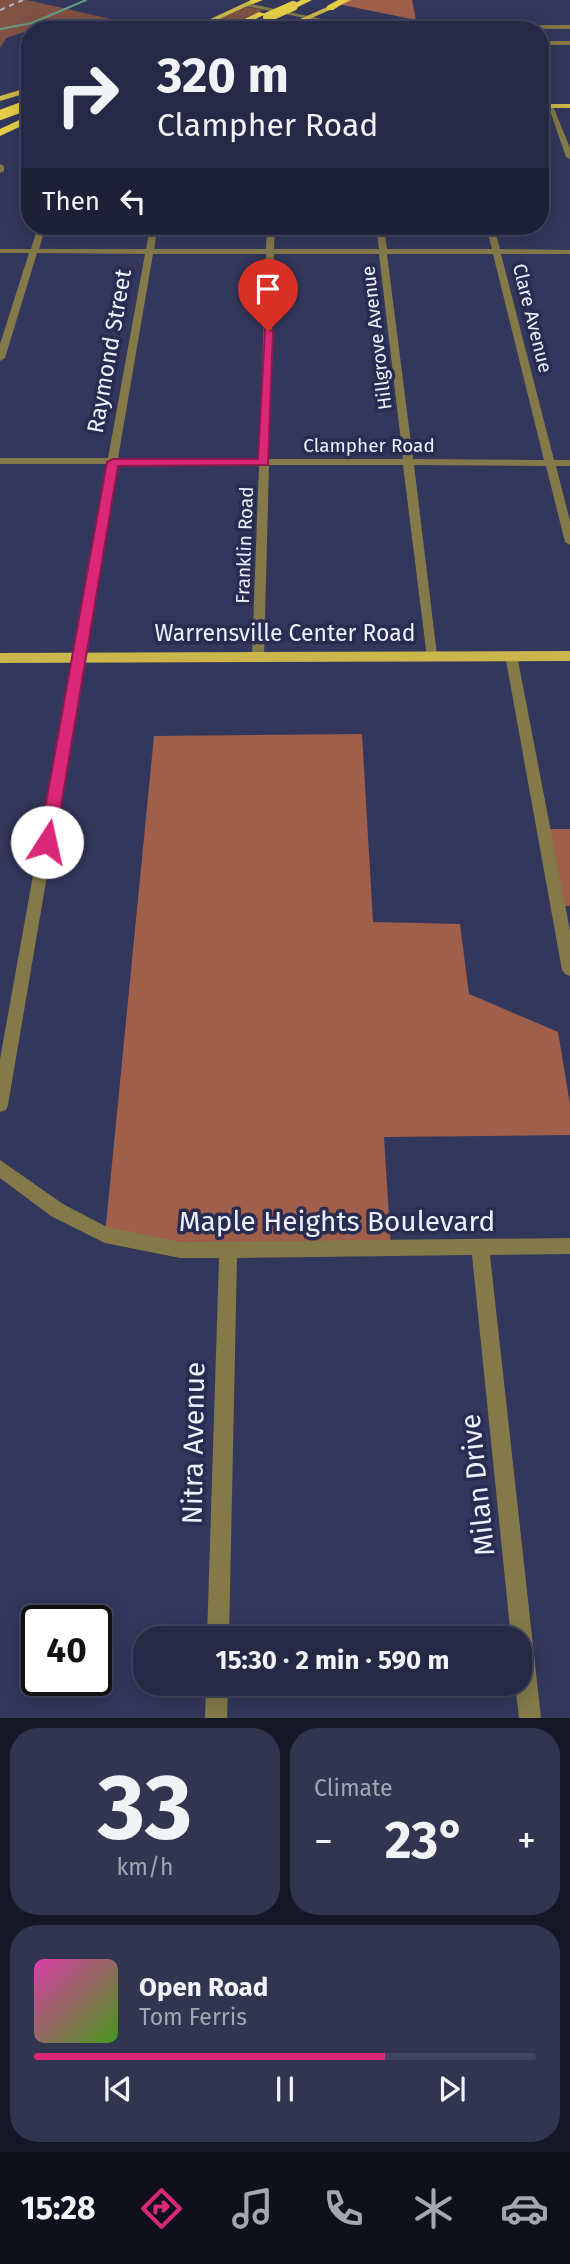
<!DOCTYPE html>
<html lang="en">
<head>
<meta charset="utf-8">
<style>
	body { margin:0; font-family:"Fira Sans",sans-serif; background:#323550; color:#f1f3f6; height:100vh; display:flex; flex-direction:column; font-size:26px; white-space:nowrap }
	* { box-sizing:border-box; margin:0 }
	p { font-size:23px; color:#a4a6b3 }
	.icon { flex:none; width:38px; height:38px; fill:none; stroke:currentColor; stroke-width:2; stroke-linecap:round; stroke-linejoin:round }
	.map { position:relative; height:1718px; overflow:hidden }
	.sheet { display:flex; flex-direction:column; gap:10px; padding:10px; background:#151726; flex:1 }
	.sheet>* { flex:none }
	.hud { position:absolute; left:21px; top:21px; width:528px; height:214px; border-radius:28px; box-shadow:0 4px 18px #0003,0 0 0 2px #42455e; background:#262945; color:#f1f3f6; overflow:hidden }
	.speed { position:absolute; left:21px; top:1605px; display:flex; gap:14px; font-size:35px; font-weight:700; text-align:center }
	.speed>* { display:grid; place-content:center; width:91px; height:91px; border-radius:50%; background:#262945; box-shadow:0 4px 18px #0003,0 0 0 2px #42455e; line-height:1 }
	.speed .limit { border:4px solid #111; border-radius:10px; background:#fff; color:#111 }
	.pin { position:absolute; display:grid; place-items:center; width:60px; height:60px; color:#fff; margin:-72px -30px; border-radius:50% 50% 50% 0; rotate:-45deg; box-shadow:0 0 7px #0007 }
	.pin .icon { rotate:45deg }
	.me { position:absolute; width:77px; margin:-38px; rotate:10deg; stroke-linejoin:round; filter:drop-shadow(0 0 5px #0008) }
	.turn { display:flex; align-items:center; gap:24px; height:147px; padding:0 21px; font-size:32px }
	.turn .icon { width:91px; height:91px; stroke-width:2.5 }
	.turn b { display:block; font-size:49px; line-height:60px }
	.then { display:flex; align-items:center; height:66px; padding:0 21px; background:#0003; gap:14px; font-size:26px }
	.big { font-size:52px; font-weight:700; line-height:1.1 }
	.sheet .widget { flex:1; display:flex; flex-direction:column; justify-content:center; gap:10px; min-width:0; padding:0 24px; border-radius:28px; background:#323550 }
	.sheet .dial { align-items:center; gap:0 }
	.dial b { font-size:91px; line-height:1 }
	.song { display:flex; align-items:center; gap:21px }
	.cover { width:84px; height:84px; border-radius:10px; background:linear-gradient(135deg,hsl(320 70% 55%),hsl(100 70% 35%)) }
	.played { height:7px; border-radius:4px; background:linear-gradient(90deg,#db2777 70%,#42455e 70%) }
	.keys { display:flex; justify-content:space-around; direction:ltr }
	.heat { display:flex; justify-content:space-between; align-items:center; font-size:38px; direction:ltr }
	.sheet .tiles { flex:1; display:grid; gap:10px; grid-template-columns:1fr 1fr }
	.widget:last-child { grid-column:span 2 }
	.trip { position:absolute; left:133px; top:1626px; width:399px; height:70px; border-radius:28px; background:#262945; box-shadow:0 4px 18px #0003,0 0 0 2px #42455e; font-weight:700; line-height:70px; text-align:center }
	.dock { display:flex; height:112px; justify-content:space-around; align-items:center; background:#0f101c; color:#a4a6b3 }
	.dock .icon { width:49px; height:49px }
	.dock .active { color:#db2777 }
	.dock b { font-size:32px; color:#f1f3f6 }
	.map>svg:first-child { display:block }
</style>
</head>
<body>
<div class="map">
<svg width="570" height="1718" viewBox="0 0 570 1718">
	<rect width="100%" height="100%" fill="#33375c"/>
	<path fill="#805244" d="M0 0H27L137 25 125 30H65L46 25 6 38 0 48Z
		M246 7 264 10 217 30H194Z"/>
	<path fill="#a05f4b" d="M349 0H412L416 20 338 4Z
		M362 734 373 922 460 924 469 994 558 1032 570 1104V1135L384 1137 391 1248 228 1250 105 1235 154 736Z
		M544 829H570V906H558Z"/>
	<g fill="none" stroke-linecap="round" stroke-linejoin="round">
		<path stroke="#689985" stroke-width="2" d="M0 29 32 23 86 0"/>
		<path fill="#837949" fill-rule="evenodd" d="M247 3 322 19 351 30H342L319 21 245 6Z
			M570 25V29L466 28 469 26Z
			M426 26 428 29 416 30 417 29Z
			M541 41H570V45H541Z
			M548 105 553 106 570 148V159L566 157Z
			M0 164 4 166V171L0 173Z
			M38 226H46L39 249H146L150 226H158L154 249H266L267 226H275L274 249H379L376 226H384L387 249H492L486 226H494L500 249 570 250V254H501L554 460H570V466H556L570 521V545L565 542 546 466 414 465 437 655 431 659 427 658 403 465H269L264 656 258 660 252 656 259 465 117 464 8 1105 6 1110 0 1112V1059L107 464H0V458H108L145 254 37 253 5 358 0 361V344L29 253H0V249H31ZM153 254H266L259 459 118 458ZM274 254H379L403 459H269ZM387 254H493L544 460 413 459Z
			M511 651 517 655 570 931V976L565 974 562 970 505 655Z
			M0 1160 63 1204 107 1227 180 1242 570 1238V1254L490 1255 541 1718H519L515 1684H520V1638H511L472 1255 237 1258 229 1638H207L219 1258H180L105 1243 51 1216 0 1178Z
			M206 1684H228L227 1718H205Z"/>
		<path fill="#cab64b" fill-rule="evenodd" d="M251 0H260L196 30H187Z
			M343 0H352L285 30H275Z
			M30 87V92L0 101V96Z
			M541 104H570V108H541Z
			M570 651V661L0 663V653Z"/>
		<path fill="#e6cd48" fill-rule="evenodd" d="M251 0H263L253 4 249 2Z
			M301 0H312L296 8 289 6Z
			M338 0H348L333 10H327V6Z
			M259 12 266 14 233 30H221Z
			M30 115V122L0 136V129Z"/>
		<path stroke="#b0b2c8" stroke-width="2" stroke-dasharray="5 5" stroke-linecap="butt" d="M0 10 23 0"/>
		<path stroke="#e6cd48" stroke-width="10" d="M268 17 293 6
			M0 115 30 104"/>
	</g>
	<path fill="#db2777" stroke="#8e194d" stroke-width="2" d="M265 329 273 331 268 465 118 466 55 842 47 848 41 846 39 842 107 462 113 459H258Z"/>
	<g text-anchor="middle" stroke-width="7" stroke-linejoin="round" paint-order="stroke">
		<g font-size="19" fill="#eef0fe" stroke="#292c50">
			<text transform="translate(533 318) rotate(76)" y="7">Clare Avenue</text>
			<text transform="translate(376 338) rotate(-97)" y="7">Hillgrove Avenue</text>
			<text x="369" y="452">Clampher Road</text>
			<text transform="translate(244 545) rotate(-88)" y="7">Franklin Road</text>
		</g>
		<g font-size="23" fill="#eef0fe" stroke="#292c50">
			<text transform="translate(109 351) rotate(-80)" y="8">Raymond Street</text>
			<text x="285" y="641">Warrensville Center Road</text>
		</g>
		<g font-size="28" fill="#eef0fe" stroke="#292c50">
			<text x="337" y="1231">Maple Heights Boulevard</text>
			<text transform="translate(193 1443) rotate(-89)" y="10">Nitra Avenue</text>
			<text transform="translate(477 1485) rotate(-96)" y="10">Milan Drive</text>
		</g>
	</g>
</svg>
<div class="speed"><div class="limit">40</div></div>
<div class="pin" style="left:268px;top:331px;background:#d93025"><svg class="icon" aria-label="arrive" viewBox="0 0 24 24"><path d="M6 21V4h12l-3 4 3 4H6"/></svg></div>
<svg class="me" style="left:47px;top:842px" viewBox="-20 -20 40 40"><circle r="19" fill="#fff"/><path d="M0-13L10 11 0 6-10 11z" fill="#db2777"/></svg>
<div class="trip">15:30 · 2 min · 590 m</div>
<div class="hud">
<div class="turn"><svg class="icon" aria-label="right" viewBox="0 0 24 24"><path d="M7 20v-9h11M14 6l5 5-5 5"/></svg><div><b>320 m</b>Clampher Road</div></div>
<div class="then">Then<svg class="icon" aria-label="left" viewBox="0 0 24 24"><path d="M17 20v-9H6M10 6l-5 5 5 5"/></svg></div>
</div>
</div>
<section class="sheet">
<div class="tiles">
<div class="widget dial"><b>33</b><p>km/h</p></div>
<div class="widget"><p>Climate</p>
<div class="heat"><a>−</a><b class="big">23°</b><a>+</a></div>
</div>
<div class="widget">
<div class="song"><i class="cover"></i><div><b>Open Road</b><p>Tom Ferris</p></div></div>
<div class="played"></div>
<div class="keys"><svg class="icon" aria-label="previous" viewBox="0 0 24 24"><path d="M18 5L8 12l10 7zM5 5v14"/></svg><svg class="icon" aria-label="pause" viewBox="0 0 24 24"><path d="M8 5v14M16 5v14"/></svg><svg class="icon" aria-label="next" viewBox="0 0 24 24"><path d="M6 5l10 7-10 7zM19 5v14"/></svg></div>
</div>
</div>
</section>
<nav class="dock">
<b>15:28</b>
<svg class="icon active" aria-label="directions" viewBox="0 0 24 24"><path d="M12 3l9 9-9 9-9-9zM9 14v-3h6M13 9l2 2-2 2"/></svg>
<svg class="icon" aria-label="music" viewBox="0 0 24 24"><path d="M9 18V5l10-2v13"/><circle cx="6" cy="18" r="3"/><circle cx="16" cy="16" r="3"/></svg>
<svg class="icon" aria-label="phone" viewBox="0 0 24 24"><path d="M5 4h4l2 5-3 2q2 4 5 5l2-3 5 2v4C11 20 4 13 5 4z"/></svg>
<svg class="icon" aria-label="climate" viewBox="0 0 24 24"><path d="M12 3v18M4 7l16 10M4 17L20 7"/></svg>
<svg class="icon" aria-label="car" viewBox="0 0 24 24"><path d="M5 17H2v-5l4-1 3-4h7l3 4 3 1v5h-3M9 17h6M6 11h13"/><circle cx="7" cy="17" r="2"/><circle cx="17" cy="17" r="2"/></svg>
</nav>
</body>
</html>
